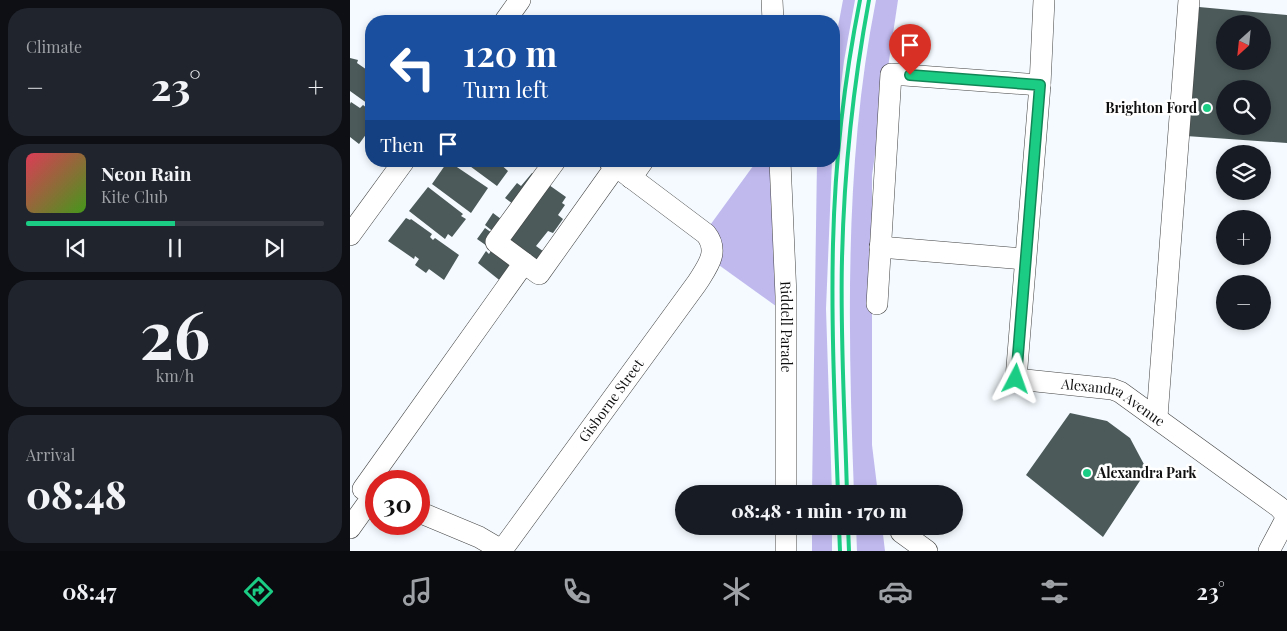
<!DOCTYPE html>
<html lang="en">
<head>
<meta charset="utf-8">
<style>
	body { margin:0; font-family:"Playfair Display",serif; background:#20242c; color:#f1f3f6; height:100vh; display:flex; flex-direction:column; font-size:19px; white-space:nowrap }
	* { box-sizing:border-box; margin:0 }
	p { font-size:16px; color:#9ea1a6 }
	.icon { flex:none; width:28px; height:28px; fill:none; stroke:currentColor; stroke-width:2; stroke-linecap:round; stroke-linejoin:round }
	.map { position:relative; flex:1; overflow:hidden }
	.side { display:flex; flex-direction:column; gap:8px; padding:8px; background:#0d0f14; width:350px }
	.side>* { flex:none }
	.guide { position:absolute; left:15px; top:15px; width:475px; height:152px; border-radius:20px; box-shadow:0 2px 8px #0003; background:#1a4fa0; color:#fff; overflow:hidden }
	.needle { width:32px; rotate:207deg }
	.controls { position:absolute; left:866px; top:15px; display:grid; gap:10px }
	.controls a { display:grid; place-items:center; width:55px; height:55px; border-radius:50%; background:#171b24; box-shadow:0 2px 8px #0003; font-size:25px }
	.speed { position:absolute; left:15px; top:470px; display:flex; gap:10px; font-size:25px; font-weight:700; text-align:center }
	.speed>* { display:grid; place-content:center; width:65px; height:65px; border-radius:50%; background:#171b24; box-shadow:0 2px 8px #0003; line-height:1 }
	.speed .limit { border:8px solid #d22; background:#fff; color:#111 }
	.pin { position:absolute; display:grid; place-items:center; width:42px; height:42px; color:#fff; margin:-51px -21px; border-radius:50% 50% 50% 0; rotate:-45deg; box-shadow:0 0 5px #0007 }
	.pin .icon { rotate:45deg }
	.me { position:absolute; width:55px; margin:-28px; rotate:4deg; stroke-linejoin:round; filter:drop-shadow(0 0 4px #0008) }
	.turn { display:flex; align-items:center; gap:18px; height:105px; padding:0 15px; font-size:22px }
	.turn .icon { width:65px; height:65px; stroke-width:2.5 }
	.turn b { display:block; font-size:35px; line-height:42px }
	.then { display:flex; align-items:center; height:48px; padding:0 15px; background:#0003; gap:10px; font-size:19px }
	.big { font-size:38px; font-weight:800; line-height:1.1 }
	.side .tile { flex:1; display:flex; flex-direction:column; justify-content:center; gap:8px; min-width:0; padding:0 18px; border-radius:20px; background:#20242c }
	.side .dial { align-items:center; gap:0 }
	.dial b { font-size:65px; line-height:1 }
	.song { display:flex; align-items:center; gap:15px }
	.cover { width:60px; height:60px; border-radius:8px; background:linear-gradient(135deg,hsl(350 70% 55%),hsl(100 70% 35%)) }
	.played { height:5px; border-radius:2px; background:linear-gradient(90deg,#1bcd84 50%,#363941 50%) }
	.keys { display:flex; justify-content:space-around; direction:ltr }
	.heat { display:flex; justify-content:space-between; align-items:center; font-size:28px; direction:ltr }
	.trip { position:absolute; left:325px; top:485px; width:288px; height:50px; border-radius:25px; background:#171b24; box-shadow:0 2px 8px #0003; font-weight:800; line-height:50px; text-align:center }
	.tabs { display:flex; height:80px; justify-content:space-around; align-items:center; background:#090b0e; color:#9ea1a6 }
	.tabs .icon { width:35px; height:35px }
	.tabs .active { color:#1bcd84 }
	.tabs b { font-size:22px; color:#f1f3f6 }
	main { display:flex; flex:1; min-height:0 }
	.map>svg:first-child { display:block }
</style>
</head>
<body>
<main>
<section class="side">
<div class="tile"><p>Climate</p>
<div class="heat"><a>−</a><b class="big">23°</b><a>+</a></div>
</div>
<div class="tile">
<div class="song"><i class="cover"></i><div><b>Neon Rain</b><p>Kite Club</p></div></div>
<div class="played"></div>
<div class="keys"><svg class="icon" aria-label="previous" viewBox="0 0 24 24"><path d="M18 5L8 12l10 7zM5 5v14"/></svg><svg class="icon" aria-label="pause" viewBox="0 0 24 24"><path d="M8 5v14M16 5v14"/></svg><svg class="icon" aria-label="next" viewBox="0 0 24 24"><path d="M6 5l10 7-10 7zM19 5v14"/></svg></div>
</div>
<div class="tile dial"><b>26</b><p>km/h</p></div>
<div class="tile"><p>Arrival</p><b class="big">08:48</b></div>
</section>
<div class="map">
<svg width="937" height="551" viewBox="0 0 937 551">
	<rect width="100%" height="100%" fill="#f4faff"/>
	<path fill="#bfb9ee" d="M493 0H505L494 61 484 141V48Z
		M526 0H548L522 175V445L528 494H504C498 329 494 162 526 0Z
		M422 161 430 309 366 263 358 228 406 162Z
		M467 161H482L476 309 482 494H462Z
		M462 526H482V551H462Z
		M506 526H532L535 551H507Z"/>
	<path fill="#4c5a5a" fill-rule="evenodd" d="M849 7 937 15V143L836 136 845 22H848ZM875 24H912V61H875ZM875 89H912V126H875Z
		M0 58 8 60 7 63 20 72 21 69V106L0 91Z
		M1 102 10 108 13 105 21 111V122L15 131 17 133 9 144 0 137V104Z
		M98 161 138 188 121 213 82 184Z
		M113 161H147L158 171 147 186Z
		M182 173 188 178 167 207 155 198 167 183 171 186Z
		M199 185 216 197 212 203 215 205 208 215 213 219 203 233 198 231 186 246 197 254 188 267 154 243Z
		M78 187 113 214 111 216 116 219 102 237 98 234 95 239 59 211Z
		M143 213 155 222 146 234 135 225Z
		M56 218 60 220 61 219 82 234 80 237 83 240 85 238 109 255 94 280 79 269 76 273 65 265 69 259 65 256 64 259 38 241Z
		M135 228 145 235 137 246 127 239Z
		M142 249 165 266 153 283 128 263 136 251 139 254Z
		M720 413 757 421 780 438 797 470 753 537 676 475Z"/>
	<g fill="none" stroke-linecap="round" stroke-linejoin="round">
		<g stroke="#434343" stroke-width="22">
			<g id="minor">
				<path d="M422 0 423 21"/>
				<path id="s1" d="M694 0 690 85 666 379 762 389 770 392 929 507 937 516"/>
				<path d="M155 21 170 0"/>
				<path id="s2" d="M430 161 436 296V494"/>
				<path d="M281 178 293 161"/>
				<path d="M0 235 54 161"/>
				<path d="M530 247 675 259"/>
				<path d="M174 263 189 274 266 166"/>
				<path d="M527 304 541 74 690 85"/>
				<path d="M807 417 839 0"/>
				<path d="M13 489 174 263 146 242 205 161"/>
				<path d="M69 512 129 537 153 551"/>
				<path d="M436 526V551"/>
				<path d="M0 528 25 493"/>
				<path d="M551 532 577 551"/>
				<path id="s3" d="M152 550 347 283C357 267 370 252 356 234L259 161"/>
				<path d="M919 551 937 517"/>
			</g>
		</g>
		<use href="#minor" stroke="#fff" stroke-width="21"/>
		<path stroke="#1bcd84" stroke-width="4" d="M488 494C485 411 481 327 483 244 485 162 494 80 510 0
			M497 494C495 416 490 337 492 259 494 172 503 86 519 0
			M489 526 490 551
			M498 526 499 551"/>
	</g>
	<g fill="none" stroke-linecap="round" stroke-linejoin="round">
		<g stroke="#128556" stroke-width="12">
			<path id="route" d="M560 75 690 85 666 379"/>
		</g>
		<use href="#route" stroke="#1bcd84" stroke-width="9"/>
	</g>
	<g fill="#1bcd84" stroke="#fff" stroke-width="2">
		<circle cx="857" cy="108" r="5"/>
		<circle cx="737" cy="473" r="5"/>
	</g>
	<g text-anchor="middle" stroke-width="5" stroke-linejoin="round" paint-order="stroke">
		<g font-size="14" font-weight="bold" fill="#101010" stroke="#fff" text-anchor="end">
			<text x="847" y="113">Brighton Ford</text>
			<text x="747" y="478" text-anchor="start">Alexandra Park</text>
		</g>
		<g font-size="14" fill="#101010" stroke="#fff">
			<text dy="5" stroke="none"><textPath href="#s2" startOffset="166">Riddell Parade</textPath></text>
			<text dy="5" stroke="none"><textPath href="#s3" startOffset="185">Gisborne Street</textPath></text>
			<text dy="5" stroke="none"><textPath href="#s1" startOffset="482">Alexandra Avenue</textPath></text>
		</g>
	</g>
</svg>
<div class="controls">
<a><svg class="needle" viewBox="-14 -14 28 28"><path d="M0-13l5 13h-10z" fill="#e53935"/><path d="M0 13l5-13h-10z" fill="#9ea1a6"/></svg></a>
<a><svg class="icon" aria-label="search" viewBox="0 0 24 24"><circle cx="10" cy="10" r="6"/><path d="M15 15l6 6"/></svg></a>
<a><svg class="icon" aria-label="layers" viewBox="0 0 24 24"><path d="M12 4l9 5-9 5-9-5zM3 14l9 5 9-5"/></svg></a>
<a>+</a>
<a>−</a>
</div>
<div class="speed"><div class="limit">30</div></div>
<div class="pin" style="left:560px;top:75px;background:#d93025"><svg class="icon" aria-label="arrive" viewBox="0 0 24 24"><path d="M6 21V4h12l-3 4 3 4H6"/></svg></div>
<svg class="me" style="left:666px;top:379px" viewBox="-20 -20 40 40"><path d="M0-17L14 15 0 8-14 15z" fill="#1bcd84" stroke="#fff" stroke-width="4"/></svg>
<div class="trip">08:48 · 1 min · 170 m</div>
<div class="guide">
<div class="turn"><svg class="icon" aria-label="left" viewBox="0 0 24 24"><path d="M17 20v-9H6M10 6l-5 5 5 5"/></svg><div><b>120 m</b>Turn left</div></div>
<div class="then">Then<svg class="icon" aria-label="arrive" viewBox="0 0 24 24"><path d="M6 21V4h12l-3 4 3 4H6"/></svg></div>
</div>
</div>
</main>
<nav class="tabs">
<b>08:47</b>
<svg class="icon active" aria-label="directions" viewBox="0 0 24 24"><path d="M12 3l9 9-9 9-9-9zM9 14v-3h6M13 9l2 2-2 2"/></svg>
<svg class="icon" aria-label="music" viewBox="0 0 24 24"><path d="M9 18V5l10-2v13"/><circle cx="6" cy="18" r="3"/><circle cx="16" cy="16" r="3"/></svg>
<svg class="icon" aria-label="phone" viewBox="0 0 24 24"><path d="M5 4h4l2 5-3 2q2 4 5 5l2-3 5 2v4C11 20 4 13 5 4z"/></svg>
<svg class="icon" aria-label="climate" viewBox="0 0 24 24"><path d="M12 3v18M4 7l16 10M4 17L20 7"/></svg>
<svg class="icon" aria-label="car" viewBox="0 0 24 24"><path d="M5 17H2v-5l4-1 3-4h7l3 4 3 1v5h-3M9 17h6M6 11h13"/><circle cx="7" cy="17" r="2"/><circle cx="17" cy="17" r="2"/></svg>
<svg class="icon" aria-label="filters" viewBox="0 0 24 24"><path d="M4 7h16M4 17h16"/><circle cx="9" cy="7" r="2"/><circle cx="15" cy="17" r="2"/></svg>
<b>23°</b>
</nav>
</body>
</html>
